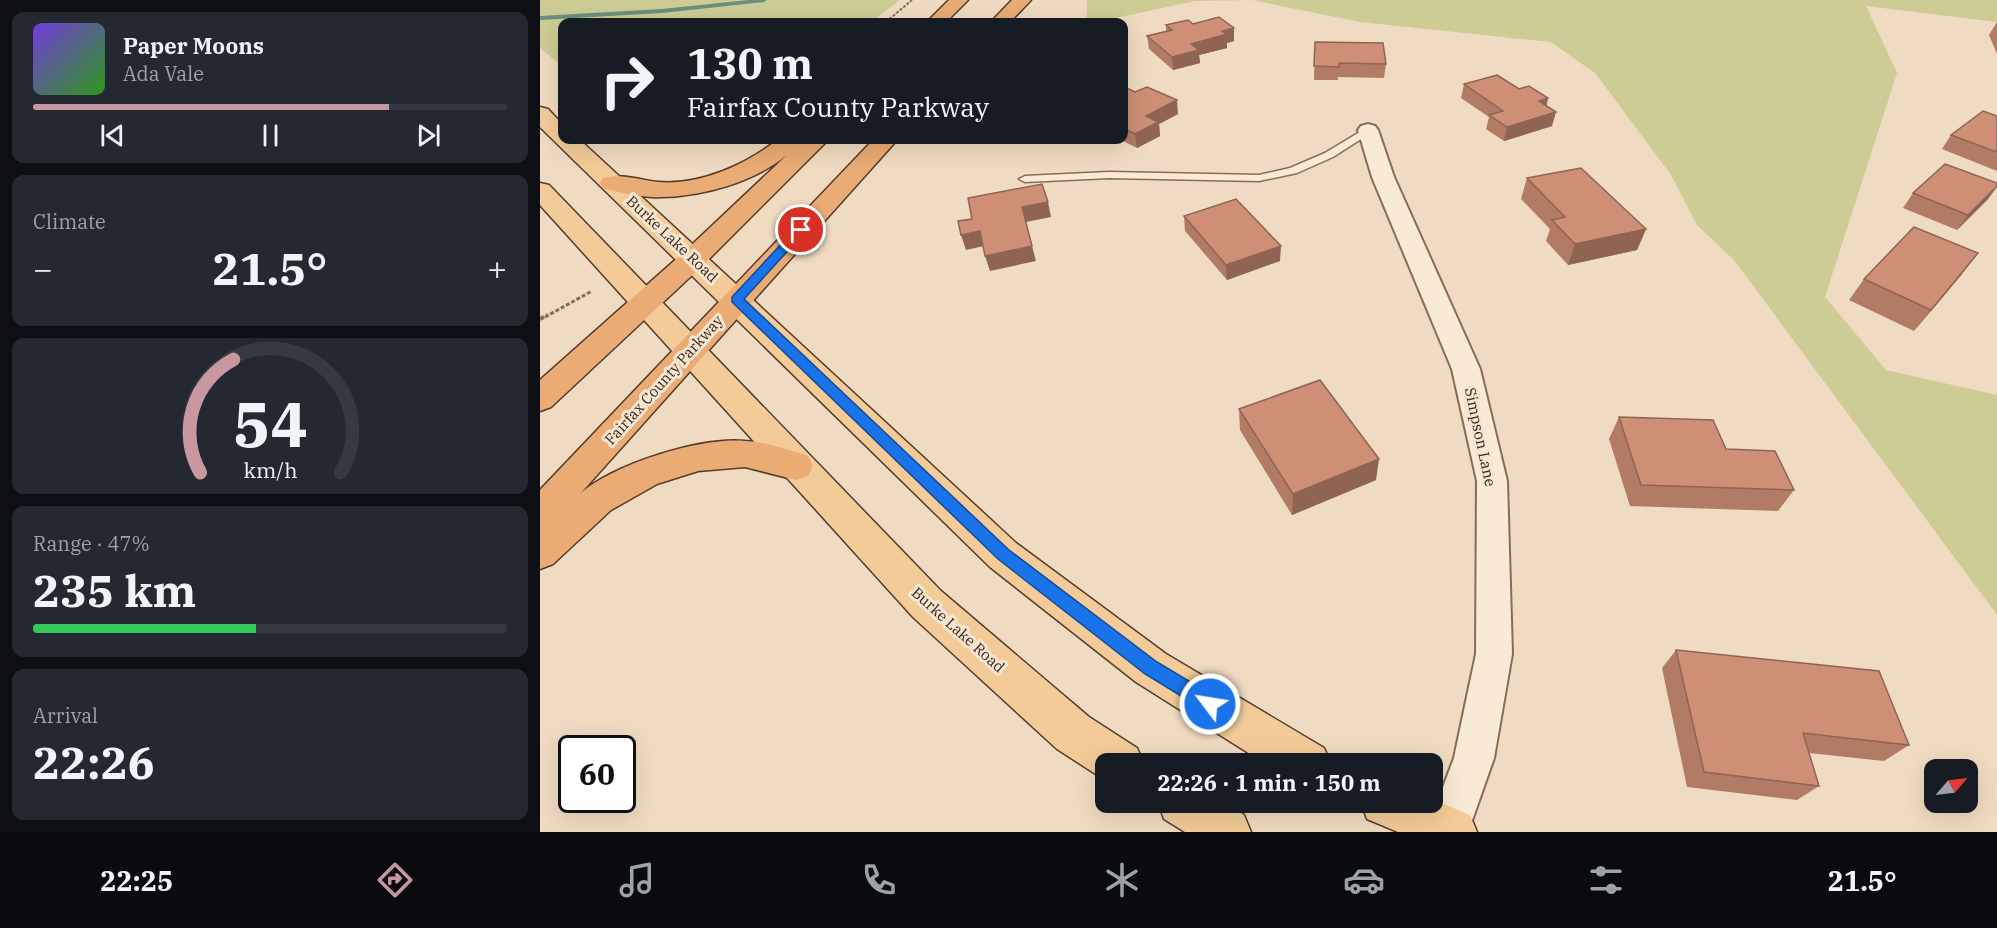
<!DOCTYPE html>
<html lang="en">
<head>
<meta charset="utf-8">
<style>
	body { margin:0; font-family:"IBM Plex Serif",serif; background:#242831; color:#f1f3f6; height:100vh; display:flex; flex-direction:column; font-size:22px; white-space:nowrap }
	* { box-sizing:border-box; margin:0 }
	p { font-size:20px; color:#9ea1a6 }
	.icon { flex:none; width:33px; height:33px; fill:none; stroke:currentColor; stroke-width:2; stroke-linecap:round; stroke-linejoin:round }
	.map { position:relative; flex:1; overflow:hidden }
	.panel { display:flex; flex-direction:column; gap:12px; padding:12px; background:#0d0f14; width:540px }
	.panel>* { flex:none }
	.hud { position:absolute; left:18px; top:18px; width:570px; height:126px; border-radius:12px; box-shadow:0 6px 24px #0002; background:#171b24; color:#f1f3f6; overflow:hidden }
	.needle { width:39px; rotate:62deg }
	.fabs { position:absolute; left:1384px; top:759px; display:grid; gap:12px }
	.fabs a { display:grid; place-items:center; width:54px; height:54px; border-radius:12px; background:#171b24; box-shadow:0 6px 24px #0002; font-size:30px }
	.speed { position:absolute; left:18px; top:735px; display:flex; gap:12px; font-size:30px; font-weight:700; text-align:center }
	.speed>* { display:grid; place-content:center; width:78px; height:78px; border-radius:50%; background:#171b24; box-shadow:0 6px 24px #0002; line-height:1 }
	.speed .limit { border:3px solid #111; border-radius:9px; background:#fff; color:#111 }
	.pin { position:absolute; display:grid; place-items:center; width:51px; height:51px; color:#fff; margin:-26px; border:3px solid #fff; border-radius:50%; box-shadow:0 2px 6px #0007 }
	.me { position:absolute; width:66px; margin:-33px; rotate:301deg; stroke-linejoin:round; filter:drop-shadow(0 0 4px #0008) }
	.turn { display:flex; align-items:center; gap:21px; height:126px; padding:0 30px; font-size:27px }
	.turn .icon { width:78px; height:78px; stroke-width:2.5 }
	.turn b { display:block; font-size:42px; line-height:51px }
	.big { font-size:45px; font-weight:800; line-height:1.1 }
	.panel .tile { flex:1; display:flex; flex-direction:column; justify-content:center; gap:9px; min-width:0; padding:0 21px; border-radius:12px; background:#242831 }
	.panel .dial { align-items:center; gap:0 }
	.dial svg { height:156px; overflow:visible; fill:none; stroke:#363941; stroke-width:7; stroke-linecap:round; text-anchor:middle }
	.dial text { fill:#f1f3f6; stroke:none }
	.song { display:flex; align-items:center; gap:18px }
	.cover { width:72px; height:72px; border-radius:9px; background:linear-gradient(135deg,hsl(260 70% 55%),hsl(110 70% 35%)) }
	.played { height:6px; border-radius:3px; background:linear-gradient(90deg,#c997a0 75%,#363941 75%) }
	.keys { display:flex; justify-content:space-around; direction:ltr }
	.heat { display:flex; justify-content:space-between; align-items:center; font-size:33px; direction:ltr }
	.charge { height:9px; border-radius:4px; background:linear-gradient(90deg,#34c759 47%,#363941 0) }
	.trip { position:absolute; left:555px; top:753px; width:348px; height:60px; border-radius:12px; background:#171b24; box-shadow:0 6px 24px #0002; font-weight:800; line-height:60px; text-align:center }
	.tabs { display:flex; height:96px; justify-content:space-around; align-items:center; background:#090b0e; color:#9ea1a6 }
	.tabs .icon { width:42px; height:42px }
	.tabs .current { color:#c997a0 }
	.tabs b { font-size:27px; color:#f1f3f6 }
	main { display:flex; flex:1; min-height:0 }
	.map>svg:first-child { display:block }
</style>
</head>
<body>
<main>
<section class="panel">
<div class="tile">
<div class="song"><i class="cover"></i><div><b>Paper Moons</b><p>Ada Vale</p></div></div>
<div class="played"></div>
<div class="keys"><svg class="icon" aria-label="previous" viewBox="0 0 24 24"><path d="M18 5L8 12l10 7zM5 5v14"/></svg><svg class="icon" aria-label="pause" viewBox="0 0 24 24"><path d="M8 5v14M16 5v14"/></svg><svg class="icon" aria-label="next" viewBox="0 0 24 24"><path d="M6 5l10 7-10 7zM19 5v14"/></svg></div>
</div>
<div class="tile"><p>Climate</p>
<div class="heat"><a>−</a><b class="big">21.5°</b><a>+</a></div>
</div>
<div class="tile dial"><svg viewBox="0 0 100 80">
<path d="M14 69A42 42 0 1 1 86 69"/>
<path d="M14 69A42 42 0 0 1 31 11" stroke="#c997a0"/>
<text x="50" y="56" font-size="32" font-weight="700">54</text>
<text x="50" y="72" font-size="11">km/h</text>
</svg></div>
<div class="tile"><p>Range · 47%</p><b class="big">235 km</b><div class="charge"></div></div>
<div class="tile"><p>Arrival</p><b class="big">22:26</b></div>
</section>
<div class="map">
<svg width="1457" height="832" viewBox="0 0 1457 832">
	<rect width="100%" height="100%" fill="#efdbc1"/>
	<path fill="#cdcc95" d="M0 0H360L331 22H22V66L0 48Z
		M547 0H1457V22L1326 6 1357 73 1285 297 1346 370 1457 395V615L1194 260 1157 225 1131 175 1056 74 1011 42 820 22 712 0 655 1 557 22H547Z"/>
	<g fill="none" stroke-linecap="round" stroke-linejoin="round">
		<path fill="#6b8f81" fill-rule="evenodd" d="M208 0H227L224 2 122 13 0 20V16L122 9Z"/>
		<g stroke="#896c58" stroke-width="3">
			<path id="service" d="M828 127 833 130 832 132 793 157 757 173 719 181 569 178 485 182 479 179 485 176 569 172 719 175 750 168 785 153Z"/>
		</g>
		<g stroke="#896c58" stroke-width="4">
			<path id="minor" d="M828 124 835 126 838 130 854 177 940 369 967 481 972 654 954 758 928 832H888L887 830 914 758 936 654 937 481 912 369 832 177 818 130 821 126Z"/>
		</g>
		<g stroke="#563b2d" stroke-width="3">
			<path id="primary" d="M0 107 8 109 22 124V140H40L476 543 626 654 784 748 791 764H726L596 682 450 567 0 127Z
				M0 183 9 185 401 591 549 717 597 748 604 764H566L565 780 517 749 373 617 0 205Z
				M892 799 930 815 937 832H858L827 819 821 802H892Z
				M618 802H684L704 815 711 832H645L624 819Z"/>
		</g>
		<g stroke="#563b2d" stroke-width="3">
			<path id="trunk" d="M409 0H428L406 22H387Z
				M472 0H491L470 22H451Z
				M237 140H288L163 265 11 407 0 411V380L143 253 247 155C214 182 164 196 122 197 104 198 81 193 63 188L60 183 63 178C81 173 100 180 118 182 159 186 207 164 237 140Z
				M333 140H357L40 494C74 464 160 437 205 441 226 442 249 450 268 456L273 466 268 476 256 480 205 467 158 471 117 484 71 510 13 564 0 569V490Z"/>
		</g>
		<path stroke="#896c58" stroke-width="2" stroke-dasharray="3 1.5" stroke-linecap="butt" d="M346 22 372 0"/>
		<path stroke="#896c58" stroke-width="3" stroke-dasharray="4 2" stroke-linecap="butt" d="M5 317 52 291"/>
		<path stroke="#896c58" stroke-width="4" stroke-dasharray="4.5 3" stroke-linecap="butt" d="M0 319 8 315"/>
		<use href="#service" fill="#f9ead5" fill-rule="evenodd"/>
		<use href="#minor" fill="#f9ead5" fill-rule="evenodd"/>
		<use href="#primary" fill="#f3cb98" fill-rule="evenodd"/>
		<use href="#trunk" fill="#eaac74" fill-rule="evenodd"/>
	</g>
	<path fill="#b17b65" d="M1457 22V54L1449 35Z
		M653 24 694 28V41L687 43V48L659 55 660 63 633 70 609 49 607 36 626 31V25Z
		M775 42 846 64 844 78 798 77V80H774Z
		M924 84 1008 98 1006 106 1012 126 964 141 946 129 949 117 921 98Z
		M584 90 638 114 619 124 620 136 597 148 581 140H584Z
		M1457 116V171L1402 149 1411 135Z
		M987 178 1106 229 1097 250 1028 265 1006 241 1010 229 981 199Z
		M1373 193 1448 199 1417 230 1363 208Z
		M644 216 740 261 687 280 645 231Z
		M1422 274 1374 331 1309 300 1324 279Z
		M699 409 836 480 752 515 700 430Z
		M1079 417 1186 449 1254 490 1238 511 1090 506 1069 439Z
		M1136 650 1369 745 1344 761 1269 753 1279 786 1257 800 1147 787 1122 668Z"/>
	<path fill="#906453" d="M694 28V41L687 43V48L659 55 660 63 633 70 632 57 651 44 682 31Z
		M1008 98 1005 112 999 101Z
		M637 100 638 114 619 124 620 136 597 148 595 134 606 116Z
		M1016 112 1012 126 964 141 967 127Z
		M1457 187 1448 199 1417 230 1428 215Z
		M508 202 511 217 486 222 482 207Z
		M1106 229 1097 250 1028 265 1035 244Z
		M440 231 444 246 426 250 421 235Z
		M492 246 496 261 450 271 445 256Z
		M741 246 740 261 687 280 686 265Z
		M1438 253 1422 274 1374 331 1391 310Z
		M839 459 836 480 752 515 753 494Z"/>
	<path fill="#ce8f76" stroke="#906453" stroke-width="1.5" d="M679 17 694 28 682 31 687 34 651 44 659 50 632 57 607 36 632 30 626 25 648 20 653 24Z
		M775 42 843 43 846 64 799 63V67L774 66Z
		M957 75 979 89 989 86 1008 98 999 101 1016 112 967 127 949 115 963 111 924 84Z
		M607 87 637 100 606 116 618 122 595 134 584 128V90L587 88 595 92Z
		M1443 111 1457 116V152L1411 135Z
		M1405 164 1457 183V186L1428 215 1373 193Z
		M1041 168 1106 229 1035 244 1012 220 1025 217 987 178Z
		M502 184 508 202 482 207 492 246 445 256 440 231 421 235 418 221 432 219 428 198Z
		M696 199 741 246 686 265 644 216Z
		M1374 227 1438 253 1391 310 1324 279Z
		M780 380 839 459 753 494 699 409Z
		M1079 417 1173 420 1186 449 1235 451 1254 490 1101 485Z
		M1136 650 1339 671 1369 745 1263 733 1279 786 1164 772Z"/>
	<path fill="#1a73e8" stroke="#114b97" stroke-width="1.5" d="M261 226 266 230 265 232 204 299 469 550 617 662 677 698 679 704 677 710 670 713 664 710 605 674 458 559 192 302V297L257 227Z"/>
	<g text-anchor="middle" stroke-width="6" stroke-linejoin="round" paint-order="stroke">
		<g font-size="15" fill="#38271d" stroke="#f6e6d1">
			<text transform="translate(132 239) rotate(43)" y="5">Burke Lake Road</text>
			<text transform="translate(124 380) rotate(-48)" y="5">Fairfax County Parkway</text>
			<text transform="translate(940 437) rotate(78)" y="5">Simpson Lane</text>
			<text transform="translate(418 630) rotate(42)" y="5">Burke Lake Road</text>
		</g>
	</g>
</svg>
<div class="fabs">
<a><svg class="needle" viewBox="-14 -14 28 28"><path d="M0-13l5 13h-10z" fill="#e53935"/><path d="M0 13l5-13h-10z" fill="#9ea1a6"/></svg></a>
</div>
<div class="speed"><div class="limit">60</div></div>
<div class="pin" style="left:261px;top:230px;background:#d93025"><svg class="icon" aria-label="arrive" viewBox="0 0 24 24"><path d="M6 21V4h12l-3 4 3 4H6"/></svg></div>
<svg class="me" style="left:670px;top:704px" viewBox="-20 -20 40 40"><circle r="17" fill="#1a73e8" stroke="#fff" stroke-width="3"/><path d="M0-11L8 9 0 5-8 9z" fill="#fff"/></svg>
<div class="trip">22:26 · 1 min · 150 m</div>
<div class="hud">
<div class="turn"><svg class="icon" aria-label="right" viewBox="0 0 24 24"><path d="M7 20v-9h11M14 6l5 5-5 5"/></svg><div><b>130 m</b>Fairfax County Parkway</div></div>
</div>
</div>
</main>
<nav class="tabs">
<b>22:25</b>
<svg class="icon current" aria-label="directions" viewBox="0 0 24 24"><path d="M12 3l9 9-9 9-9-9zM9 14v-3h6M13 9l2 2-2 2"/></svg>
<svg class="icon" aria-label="music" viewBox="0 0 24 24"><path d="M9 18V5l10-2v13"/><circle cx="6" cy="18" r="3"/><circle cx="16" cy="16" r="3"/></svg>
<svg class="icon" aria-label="phone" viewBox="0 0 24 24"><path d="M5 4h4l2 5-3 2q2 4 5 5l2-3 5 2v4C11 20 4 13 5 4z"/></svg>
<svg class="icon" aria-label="climate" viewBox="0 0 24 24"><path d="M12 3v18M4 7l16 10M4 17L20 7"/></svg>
<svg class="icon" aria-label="car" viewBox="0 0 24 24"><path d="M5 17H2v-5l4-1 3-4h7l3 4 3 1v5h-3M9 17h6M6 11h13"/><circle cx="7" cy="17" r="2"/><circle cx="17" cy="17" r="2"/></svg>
<svg class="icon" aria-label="filters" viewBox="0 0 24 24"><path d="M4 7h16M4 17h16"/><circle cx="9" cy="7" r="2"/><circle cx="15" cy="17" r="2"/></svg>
<b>21.5°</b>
</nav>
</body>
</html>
